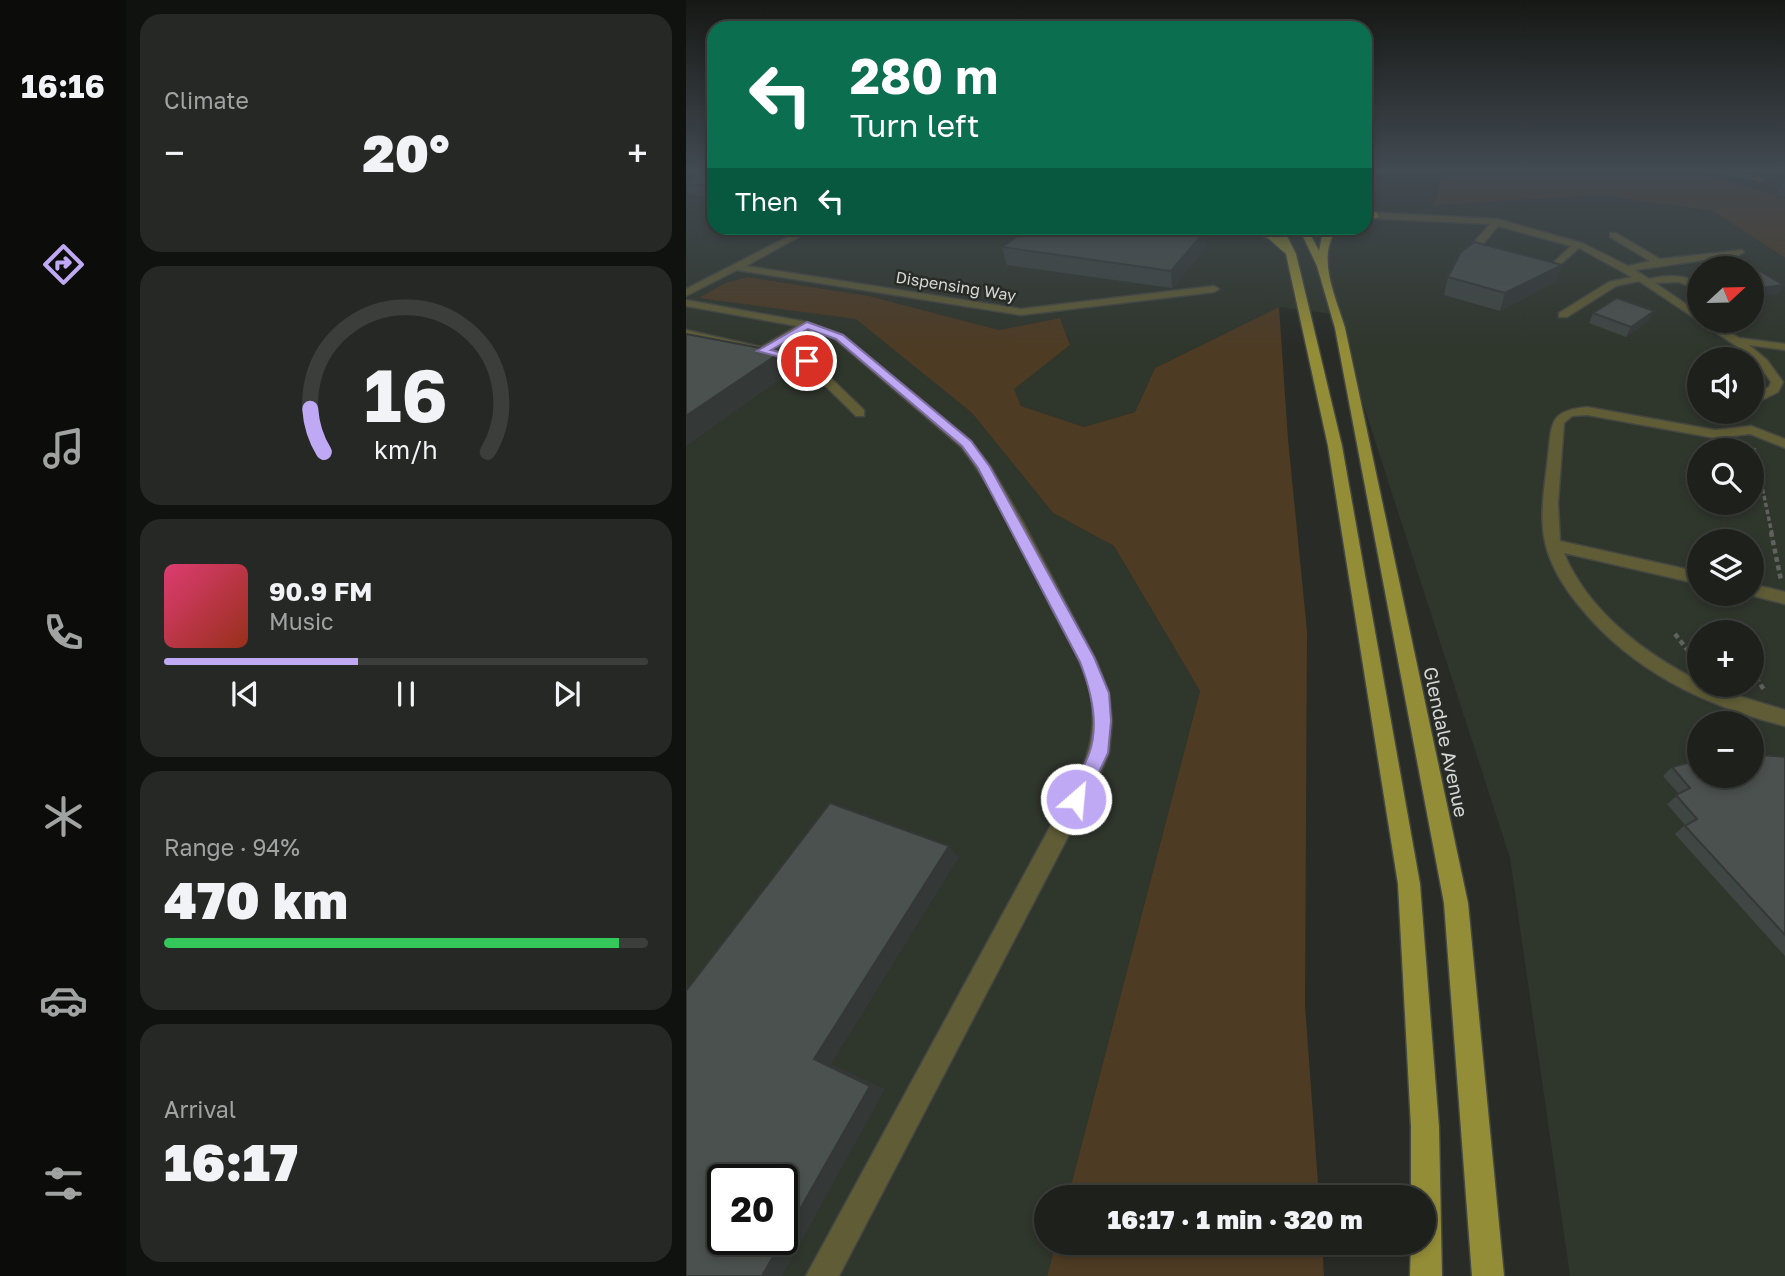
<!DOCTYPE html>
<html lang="en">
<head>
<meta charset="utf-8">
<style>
	body { margin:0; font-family:"Golos Text",sans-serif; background:#262825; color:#f1f3f6; height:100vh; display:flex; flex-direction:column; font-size:26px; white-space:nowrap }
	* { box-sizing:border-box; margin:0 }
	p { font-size:23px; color:#a1a3a3 }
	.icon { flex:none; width:38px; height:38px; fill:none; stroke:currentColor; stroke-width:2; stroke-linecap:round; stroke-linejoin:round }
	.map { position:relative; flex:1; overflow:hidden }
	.side { display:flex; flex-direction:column; gap:14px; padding:14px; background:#10120f; width:560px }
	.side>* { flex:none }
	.top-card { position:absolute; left:21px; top:21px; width:665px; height:214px; border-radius:21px; box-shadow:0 4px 10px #0003,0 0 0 2px #3c3e3b; background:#0b6e4f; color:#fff; overflow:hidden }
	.needle { width:46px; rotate:68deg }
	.tools { position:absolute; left:1001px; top:256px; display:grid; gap:14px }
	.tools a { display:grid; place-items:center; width:77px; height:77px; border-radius:50%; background:#1e201c; box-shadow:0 4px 10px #0003,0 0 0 2px #3c3e3b; font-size:35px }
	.speed { position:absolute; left:21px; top:1164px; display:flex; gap:14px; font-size:35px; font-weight:700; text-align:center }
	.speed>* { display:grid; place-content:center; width:91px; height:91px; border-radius:50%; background:#1e201c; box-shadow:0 4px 10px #0003,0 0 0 2px #3c3e3b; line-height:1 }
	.speed .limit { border:4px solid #111; border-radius:10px; background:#fff; color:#111 }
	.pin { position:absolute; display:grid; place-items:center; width:60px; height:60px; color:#fff; margin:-30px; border:4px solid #fff; border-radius:50%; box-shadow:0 2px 7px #0007 }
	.me { position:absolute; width:77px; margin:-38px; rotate:27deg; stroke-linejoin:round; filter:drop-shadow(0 0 5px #0008) }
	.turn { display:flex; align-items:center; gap:24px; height:147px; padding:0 28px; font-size:32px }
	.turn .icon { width:91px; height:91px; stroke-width:2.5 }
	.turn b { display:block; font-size:49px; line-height:60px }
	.then { display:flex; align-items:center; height:66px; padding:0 28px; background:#0003; gap:14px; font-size:26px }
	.big { font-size:52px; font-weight:800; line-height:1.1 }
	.side .widget { flex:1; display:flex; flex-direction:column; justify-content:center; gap:10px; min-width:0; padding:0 24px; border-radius:21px; background:#262825 }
	.side .dial { align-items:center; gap:0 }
	.dial svg { height:182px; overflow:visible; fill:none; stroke:#3c3e3b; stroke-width:7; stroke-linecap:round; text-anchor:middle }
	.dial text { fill:#f1f3f6; stroke:none }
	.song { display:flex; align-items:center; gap:21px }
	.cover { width:84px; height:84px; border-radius:10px; background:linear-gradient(135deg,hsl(340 70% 55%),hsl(10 70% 35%)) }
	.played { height:7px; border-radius:4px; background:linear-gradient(90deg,#bfa9f4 40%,#3c3e3b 40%) }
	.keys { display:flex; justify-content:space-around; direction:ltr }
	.heat { display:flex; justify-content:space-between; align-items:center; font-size:38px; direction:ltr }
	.charge { height:10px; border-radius:5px; background:linear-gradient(90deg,#34c759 94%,#3c3e3b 0) }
	.trip { position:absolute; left:348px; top:1185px; width:402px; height:70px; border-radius:35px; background:#1e201c; box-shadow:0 4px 10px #0003,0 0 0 2px #3c3e3b; font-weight:800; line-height:70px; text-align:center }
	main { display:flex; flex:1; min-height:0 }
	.dock { display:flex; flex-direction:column; width:126px; justify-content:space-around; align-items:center; background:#0c0d0b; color:#a1a3a3 }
	.dock .icon { width:49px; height:49px }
	.dock .selected { color:#bfa9f4 }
	.dock b { font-size:32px; color:#f1f3f6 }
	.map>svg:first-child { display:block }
</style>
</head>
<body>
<main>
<nav class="dock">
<b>16:16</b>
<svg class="icon selected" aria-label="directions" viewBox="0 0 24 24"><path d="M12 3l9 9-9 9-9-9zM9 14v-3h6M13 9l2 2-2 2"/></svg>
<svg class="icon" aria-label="music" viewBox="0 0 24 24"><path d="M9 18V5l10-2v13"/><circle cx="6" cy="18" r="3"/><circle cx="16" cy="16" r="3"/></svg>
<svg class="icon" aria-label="phone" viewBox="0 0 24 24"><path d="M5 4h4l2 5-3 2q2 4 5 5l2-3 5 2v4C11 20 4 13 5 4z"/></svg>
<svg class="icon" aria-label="climate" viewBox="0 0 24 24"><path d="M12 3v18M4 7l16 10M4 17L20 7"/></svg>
<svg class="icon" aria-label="car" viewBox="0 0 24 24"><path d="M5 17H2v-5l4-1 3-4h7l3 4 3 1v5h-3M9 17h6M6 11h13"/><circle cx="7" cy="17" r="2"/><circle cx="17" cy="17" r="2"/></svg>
<svg class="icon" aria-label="filters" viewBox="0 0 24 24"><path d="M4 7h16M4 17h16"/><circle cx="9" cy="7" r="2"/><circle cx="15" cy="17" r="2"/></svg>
</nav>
<section class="side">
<div class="widget"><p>Climate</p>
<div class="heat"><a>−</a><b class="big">20°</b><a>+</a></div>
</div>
<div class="widget dial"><svg viewBox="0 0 100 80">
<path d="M14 69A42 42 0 1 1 86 69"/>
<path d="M14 69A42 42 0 0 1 8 50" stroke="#bfa9f4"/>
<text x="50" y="56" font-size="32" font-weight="700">16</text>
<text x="50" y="72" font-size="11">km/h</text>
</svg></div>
<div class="widget">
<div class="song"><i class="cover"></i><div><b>90.9 FM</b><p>Music</p></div></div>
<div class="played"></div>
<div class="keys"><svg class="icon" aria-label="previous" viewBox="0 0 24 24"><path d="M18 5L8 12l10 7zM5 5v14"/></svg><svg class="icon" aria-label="pause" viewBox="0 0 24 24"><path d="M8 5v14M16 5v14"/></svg><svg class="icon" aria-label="next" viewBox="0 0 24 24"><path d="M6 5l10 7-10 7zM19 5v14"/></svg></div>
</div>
<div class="widget"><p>Range · 94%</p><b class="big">470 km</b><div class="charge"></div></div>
<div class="widget"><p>Arrival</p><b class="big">16:17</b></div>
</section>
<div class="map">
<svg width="1099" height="1276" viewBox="0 0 1099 1276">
	<rect width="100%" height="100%" fill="#282b26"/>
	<path fill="#2f362c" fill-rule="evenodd" d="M0 170H28V228H679V170H758L749 205 915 195 1027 211 1099 258V1276H884L824 858 648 314 593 307 469 368 449 412 398 427 335 406 327 389 384 345 374 318 313 330 183 296 62 277 39 283 15 298 170 318 286 413 367 513 428 546 514 691 382 1197H360V1242L370 1243 361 1276H0ZM1013 268H1066V320H1013ZM1013 359H1066V411H1013ZM1013 450H1066V502H1013ZM1013 541H1066V593H1013ZM1013 632H1066V684H1013ZM1013 723H1066V775H1013ZM37 1180H96V1239H37Z
		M1005 170H1099V198Z"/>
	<path fill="#4d3b24" d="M758 170H1005L1099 198V258L1027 211 915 195 748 205Z
		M62 277 183 296 313 330 374 318 384 345 328 389 335 406 398 427 449 412 469 368 593 307 602 439 621 631 619 1005 633 1197H382L514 691 428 546 367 513 286 413 170 319 13 298 39 283Z
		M370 1243H636L638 1276H361Z"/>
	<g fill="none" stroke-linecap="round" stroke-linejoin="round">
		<g stroke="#444742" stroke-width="3">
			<path id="minor" d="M1026 170H1040L1078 179 1074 181Z
				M679 212 811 219 896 243 942 266 964 261 924 237V233H930L974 259 1056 250 1058 252 1053 255 949 270 963 279C981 275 996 274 1013 283V290L993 282 969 283 1013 313V320H1025L1053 338 1099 344V350L1063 345 1081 360 1097 382 1092 392 1066 405V396L1083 387 1085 382 1073 365 1055 349 953 281 930 286 881 317H873V313L923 282 946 277 893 248 868 270 846 263 851 260 866 264 885 246 812 226 795 246 810 250V254L807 255 784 247 804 224 679 218Z
				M119 228H129L60 266 335 309 528 286 533 289 528 292 335 315 51 270 0 296V289Z
				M0 300 121 322 157 335 285 441 305 467 337 522 411 662 423 693 426 721 423 753 410 783 153 1276H120L395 770C406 747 410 717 404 692 397 661 378 633 364 605 337 551 312 494 275 447L149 339 122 329 87 350 125 359 178 410V416H170L117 364 0 336V330L75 347 111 326 0 306Z
				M901 407 1029 430 1065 426 1099 439V448L1064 434 1029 438 901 415 886 416 878 423 872 503 874 541 1013 572V584L878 553C902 611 959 654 1013 681V684L1099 710V726C1020 706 947 672 894 607 879 589 864 566 859 542 853 515 859 484 862 456 866 422 863 411 901 407Z
				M1066 584 1099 592V604L1060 594 1066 593Z"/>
		</g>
		<g stroke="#444742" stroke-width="3">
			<path id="major" d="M690 212 693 217 679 221V215Z
				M552 228C565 227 583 230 593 238L589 228H597L610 254 656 446 734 884 753 1127 756 1276H724L725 1242H738V1197H725V1127L712 884 642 446 600 254 582 238Z
				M613 228H621L633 251 636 236 644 228H652C629 256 650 297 659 328L782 903 818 1276H786L758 903 649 328 631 266Z"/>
		</g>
		<path stroke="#5f625d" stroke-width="3.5" stroke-dasharray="4.5 2.5" stroke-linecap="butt" d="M1068 448 1086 534"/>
		<path stroke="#5f625d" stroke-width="4.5" stroke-dasharray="5 3.5" stroke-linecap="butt" d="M1085 532 1095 580
			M989 634 1013 665
			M1066 670 1078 690"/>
		<use href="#minor" fill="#5f5c36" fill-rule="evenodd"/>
		<use href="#major" fill="#948d37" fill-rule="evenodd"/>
	</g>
	<path fill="#404643" d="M28 170V196L4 195 0 188V184Z
		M1099 179V197L1090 195Z
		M316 247H521L486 288 321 265Z
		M876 265 869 282 814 311 758 295 762 277Z
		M907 313 963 321 940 337 903 323Z
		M1099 757V956L989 834 999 825 981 804 993 794 977 776 986 767Z"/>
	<path fill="#343937" d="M520 230 521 247 486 288 485 271Z
		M876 265 869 282 814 311 819 293Z
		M1098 285 1092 294 1066 298V291L1067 289Z
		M968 311 963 321 940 337 945 327Z
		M95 352 106 371 0 446V416Z
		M263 846 273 857 145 1064 199 1089 96 1276H76L128 1059Z"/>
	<path fill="#4b514e" stroke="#343937" stroke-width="2" fill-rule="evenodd" d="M26 170H28V186L0 184V183Z
		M343 228H497L520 230 485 271 316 247Z
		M788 242 876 265 819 293 762 277 775 252Z
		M1070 269 1098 285 1067 289 1066 288V270Z
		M931 298 968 311 945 327 907 313Z
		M0 334 95 352 0 416Z
		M1066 754 1099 757V935L999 826 1011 819 990 795 1004 788 986 767 1013 760V775H1066Z
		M144 803 263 846 128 1059 184 1086 76 1276H0V991ZM37 1180H96V1239H37Z"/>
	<linearGradient id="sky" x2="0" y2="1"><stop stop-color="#161815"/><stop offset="0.49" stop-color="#424a52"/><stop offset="1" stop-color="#424a52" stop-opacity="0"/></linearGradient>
	<rect width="1099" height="348" fill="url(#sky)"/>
	<path fill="#bfa9f4" stroke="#7c6e9f" stroke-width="2" d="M121 322 157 335 285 441 304 467 408 657 423 693 425 721 422 753 397 806 390 808 384 806 381 799C387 784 397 770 403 754 414 724 405 690 394 662L292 468 276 446 150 339 122 329 85 350 124 359V363L121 364 71 351Z"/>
	<g text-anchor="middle" stroke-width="5" stroke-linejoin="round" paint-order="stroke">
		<g font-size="16" fill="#d4d7d4" stroke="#282b26">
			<text transform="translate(270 286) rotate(9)" y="6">Dispensing Way</text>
		</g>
		<g font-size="19" fill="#d4d7d4" stroke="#282b26">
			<text transform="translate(760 742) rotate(78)" y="7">Glendale Avenue</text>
		</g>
	</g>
</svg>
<div class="tools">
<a><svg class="needle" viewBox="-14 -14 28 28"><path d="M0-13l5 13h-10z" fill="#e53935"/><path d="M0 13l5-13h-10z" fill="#a1a3a3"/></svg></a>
<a><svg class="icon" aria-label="sound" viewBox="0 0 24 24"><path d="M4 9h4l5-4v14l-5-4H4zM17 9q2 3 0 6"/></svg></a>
<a><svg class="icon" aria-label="search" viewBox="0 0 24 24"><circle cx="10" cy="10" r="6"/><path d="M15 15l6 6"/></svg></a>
<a><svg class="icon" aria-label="layers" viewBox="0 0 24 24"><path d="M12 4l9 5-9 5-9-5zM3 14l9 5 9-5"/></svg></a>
<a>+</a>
<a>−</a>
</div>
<div class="speed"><div class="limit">20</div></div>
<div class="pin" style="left:121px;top:361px;background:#d93025"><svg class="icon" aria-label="arrive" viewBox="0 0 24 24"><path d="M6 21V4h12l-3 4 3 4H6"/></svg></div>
<svg class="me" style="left:390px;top:799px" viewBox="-20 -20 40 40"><circle r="17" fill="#bfa9f4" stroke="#fff" stroke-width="3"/><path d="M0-11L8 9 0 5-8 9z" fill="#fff"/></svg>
<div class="trip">16:17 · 1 min · 320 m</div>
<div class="top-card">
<div class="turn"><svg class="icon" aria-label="left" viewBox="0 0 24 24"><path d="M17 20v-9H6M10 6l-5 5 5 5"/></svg><div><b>280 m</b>Turn left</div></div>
<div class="then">Then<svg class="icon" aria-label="left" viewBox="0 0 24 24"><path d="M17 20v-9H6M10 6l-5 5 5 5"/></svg></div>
</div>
</div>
</main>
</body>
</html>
